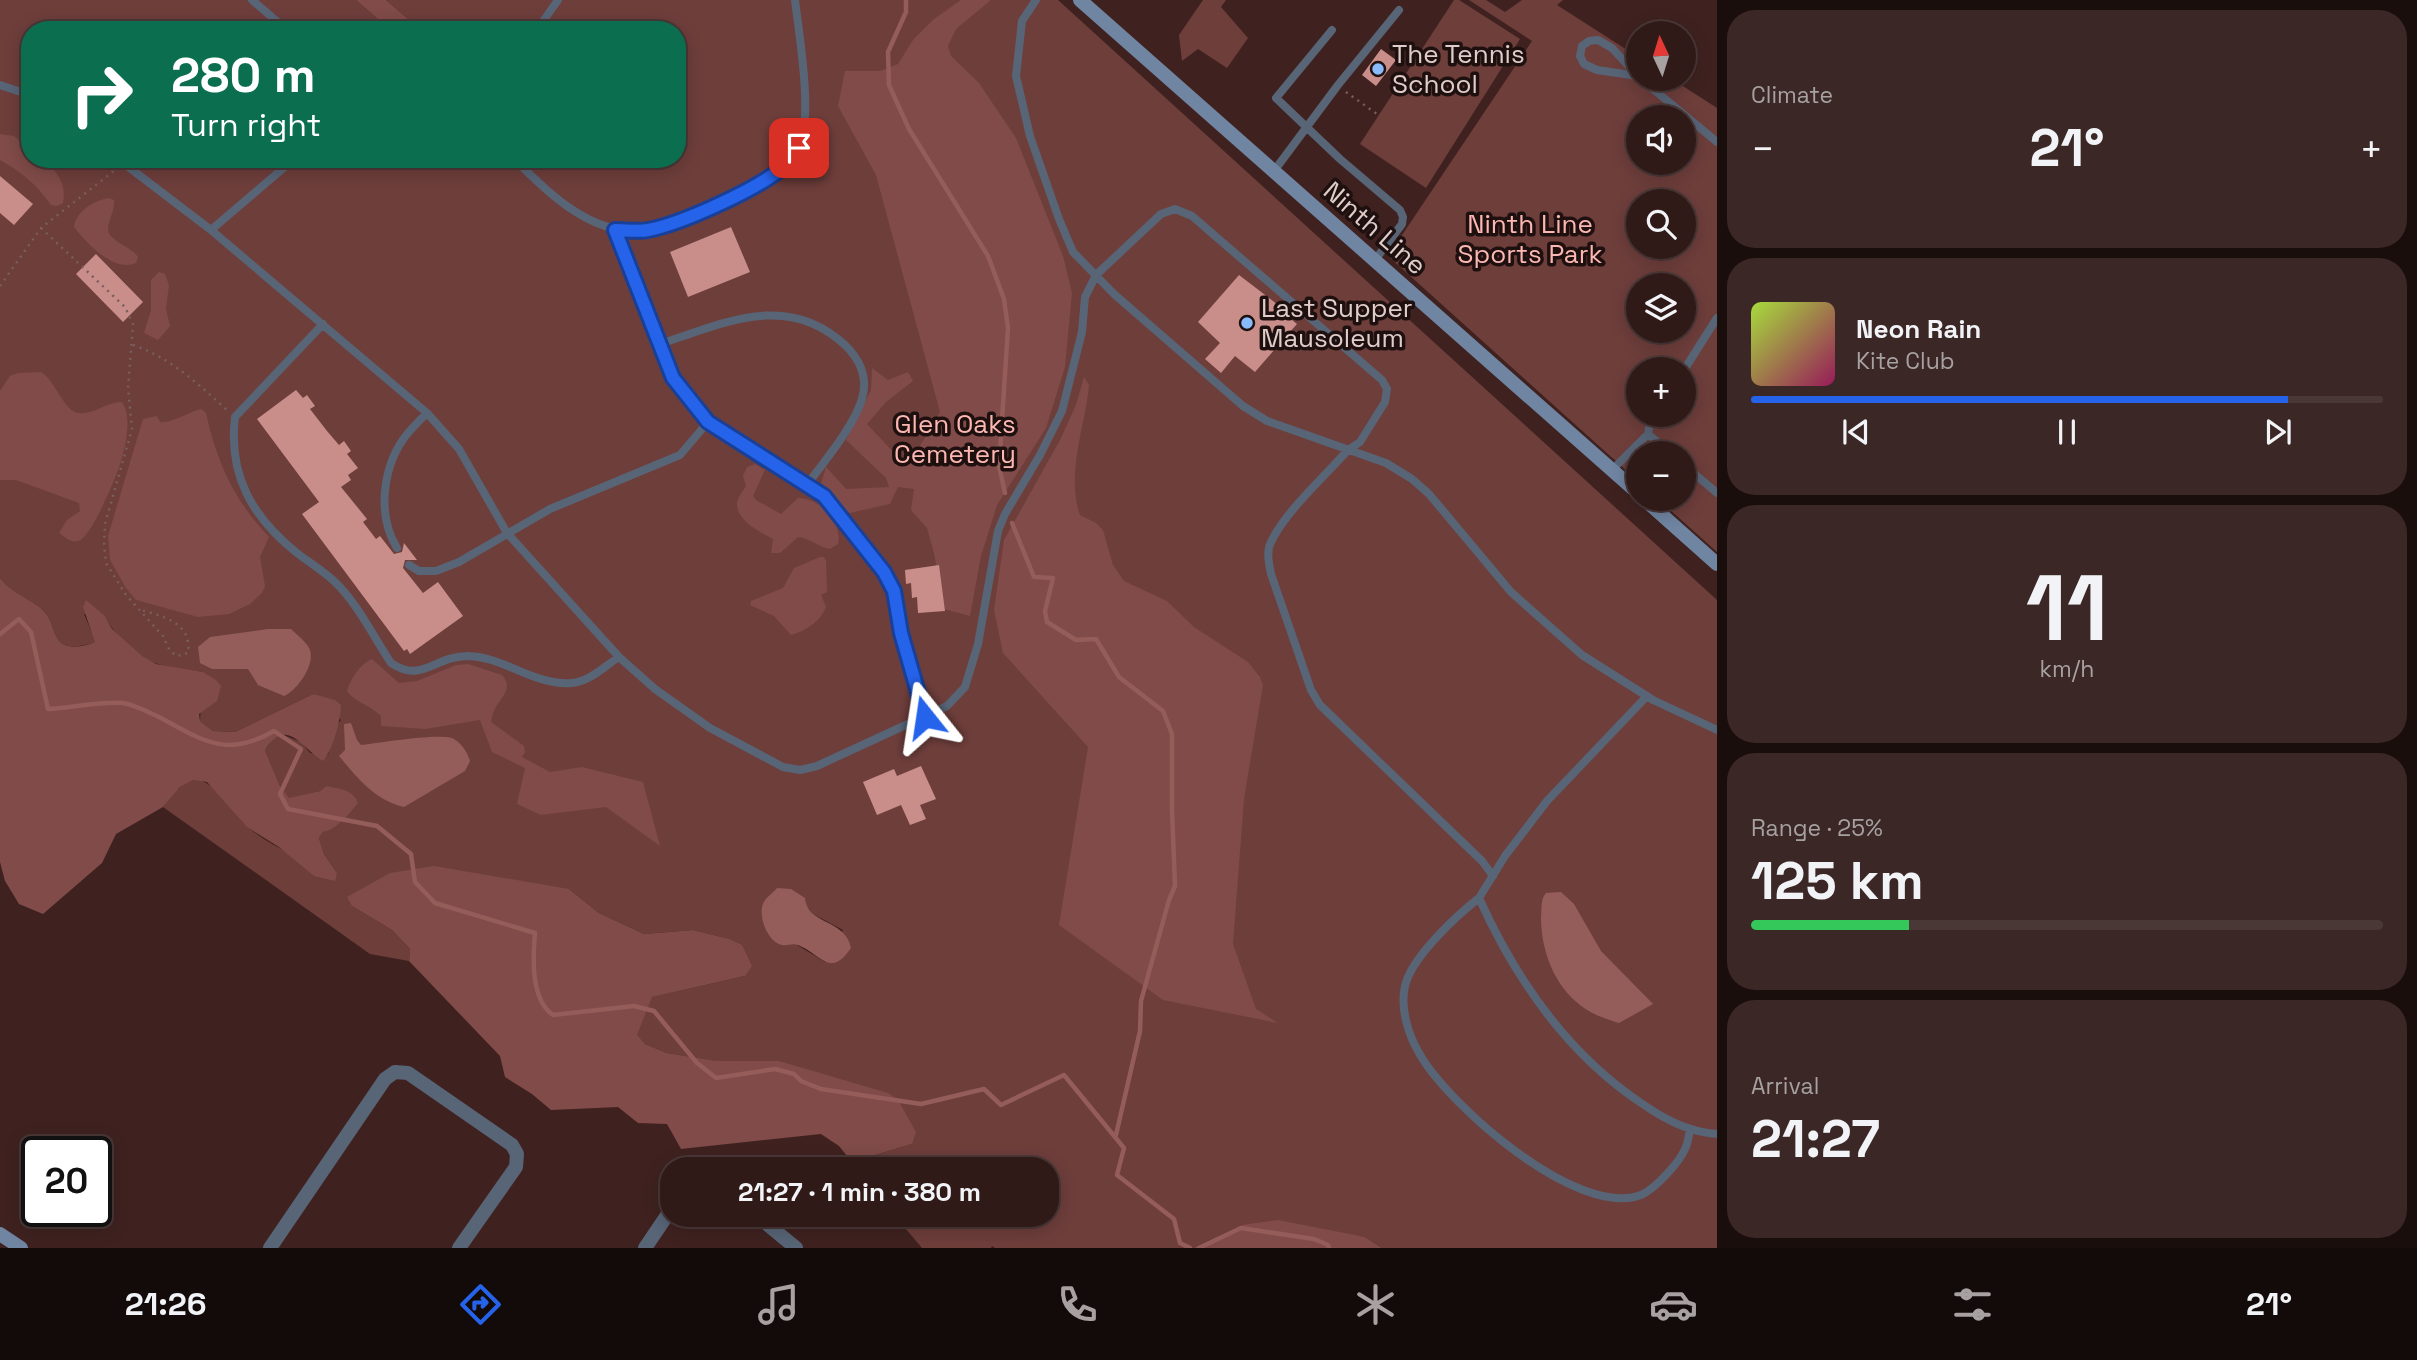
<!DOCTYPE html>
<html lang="en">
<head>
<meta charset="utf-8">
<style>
	body { margin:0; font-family:"Space Grotesk",sans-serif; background:#3b2725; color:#f1f3f6; height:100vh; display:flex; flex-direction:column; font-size:26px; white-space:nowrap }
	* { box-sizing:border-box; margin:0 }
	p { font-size:23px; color:#a7a1a2 }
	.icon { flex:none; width:38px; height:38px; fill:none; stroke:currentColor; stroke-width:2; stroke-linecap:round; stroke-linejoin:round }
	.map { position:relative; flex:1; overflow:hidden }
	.side { display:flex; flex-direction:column; gap:10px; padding:10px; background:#1a0e0d; width:700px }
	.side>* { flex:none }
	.banner { position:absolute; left:21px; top:21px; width:665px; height:147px; border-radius:28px; box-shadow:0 4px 18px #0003,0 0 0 2px #4a3837; background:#0b6e4f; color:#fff; overflow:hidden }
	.needle { width:46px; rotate:356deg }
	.tools { position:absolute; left:1626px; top:21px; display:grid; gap:14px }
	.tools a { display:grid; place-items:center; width:70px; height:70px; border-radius:50%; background:#2f1a18; box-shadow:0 4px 18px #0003,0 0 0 2px #4a3837; font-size:35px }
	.speed { position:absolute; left:21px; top:1136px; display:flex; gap:14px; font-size:35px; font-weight:700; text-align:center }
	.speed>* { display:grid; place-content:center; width:91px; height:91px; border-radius:50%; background:#2f1a18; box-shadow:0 4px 18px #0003,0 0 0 2px #4a3837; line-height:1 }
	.speed .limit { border:4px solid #111; border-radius:10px; background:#fff; color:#111 }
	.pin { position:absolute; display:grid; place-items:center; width:60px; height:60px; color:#fff; margin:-30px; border-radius:14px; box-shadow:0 4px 10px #0006 }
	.me { position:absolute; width:77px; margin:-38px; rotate:345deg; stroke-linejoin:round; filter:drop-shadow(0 0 5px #0008) }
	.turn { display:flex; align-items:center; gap:24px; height:147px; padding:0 35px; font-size:32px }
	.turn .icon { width:91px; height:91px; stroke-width:2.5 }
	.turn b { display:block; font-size:49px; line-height:60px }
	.big { font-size:52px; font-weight:800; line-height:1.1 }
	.side .tile { flex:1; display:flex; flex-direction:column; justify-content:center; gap:10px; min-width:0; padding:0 24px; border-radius:28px; background:#3b2725 }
	.side .dial { align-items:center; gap:0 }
	.dial b { font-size:91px; line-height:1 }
	.song { display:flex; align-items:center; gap:21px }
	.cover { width:84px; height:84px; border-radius:10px; background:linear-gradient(135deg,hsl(80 70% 55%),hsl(330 70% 35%)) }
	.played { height:7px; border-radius:4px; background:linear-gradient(90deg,#2563eb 85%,#4a3837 85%) }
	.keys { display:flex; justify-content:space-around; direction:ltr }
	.heat { display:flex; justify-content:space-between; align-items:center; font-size:38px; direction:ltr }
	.charge { height:10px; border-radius:5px; background:linear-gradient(90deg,#34c759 25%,#4a3837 0) }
	.trip { position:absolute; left:660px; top:1157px; width:399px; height:70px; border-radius:28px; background:#2f1a18; box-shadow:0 4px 18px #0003,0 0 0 2px #4a3837; font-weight:800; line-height:70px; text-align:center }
	.tabs { display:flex; height:112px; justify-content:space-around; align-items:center; background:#130a0a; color:#a7a1a2 }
	.tabs .icon { width:49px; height:49px }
	.tabs .active { color:#2563eb }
	.tabs b { font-size:32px; color:#f1f3f6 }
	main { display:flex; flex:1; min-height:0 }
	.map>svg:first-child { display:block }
</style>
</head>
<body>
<main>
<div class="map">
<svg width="1717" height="1248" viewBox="0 0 1717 1248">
	<rect width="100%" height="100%" fill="#3f2220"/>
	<path fill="#6e3e3b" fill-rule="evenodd" d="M0 0H356L390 30H30V159H677V30H421L386 0H1058L1717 600V1248H1382L1365 1237 1242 1225 1193 1248H995L992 1246 991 1248H922L894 1215 1046 1214V1169H857L855 1166 865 1158 912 1144 779 1061H716L667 1053 645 1044 636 1035 651 997 745 976 741 945 730 939 693 930 644 934 599 913 569 889 352 906 392 930 410 949 409 961 370 954 163 807C171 798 181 781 195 780 213 778 233 813 246 825 269 848 307 860 337 873L324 854 319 838 323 832 326 786 320 791 289 799 280 786 265 750 274 737 281 734 301 742 310 753 328 755 336 726 341 720 313 694 235 732 213 731 200 721 203 672C188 670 172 668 158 664 137 658 114 635 105 616L84 614 96 642C85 645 73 649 63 644 54 639 53 623 47 615 38 601 13 595 0 578ZM806 906 813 914 843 930 825 962 797 945Z
		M1203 0H1226L1221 7 1248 38 1227 68 1198 49 1182 61 1179 35Z
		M1454 0H1459L1520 39 1426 188 1360 144Z
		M1469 0H1486L1505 12 1522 0H1563L1557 5 1638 57V79H1672L1717 108V552L1658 499H1684V453H1638V481L1388 256 1532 41ZM1638 117H1684V163H1638ZM1638 201H1684V247H1638ZM1638 285H1684V331H1638ZM1638 369H1684V415H1638Z"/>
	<path fill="#804b48" d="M356 0H386L421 30H390Z
		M961 0H991L956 29 948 46 951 56 979 83 1016 138 1063 256 1072 293 1065 367 1046 428 997 505 981 556 970 616 944 609 934 553 927 528 911 510 914 489 898 487 890 504 850 513 839 506 820 487 826 467 846 489 889 487 886 478 846 440 871 390 872 368 888 380 908 372 913 381 886 402 867 424 898 457 914 456 940 412 876 175 838 106 845 71H880L898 64 913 40 934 19Z
		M0 134 14 136 30 149V159H43C57 172 67 183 63 203L57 206 51 205C36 184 22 172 0 160Z
		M108 198 114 200C115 211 108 220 108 230 109 241 132 247 138 257L136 263C113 273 86 242 74 227 76 211 94 201 108 198Z
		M159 272 165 274 169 285 166 309 170 326 158 340 144 333 151 310V280Z
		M41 372C55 380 64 411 78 413 94 415 106 402 122 402 132 416 126 445 121 461 117 475 91 539 78 541 71 543 65 537 59 533L67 520 80 511 79 503 16 480H0V391L10 376 18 373Z
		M1084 377 1089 385 1088 395C1082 433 1067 478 1080 515L1096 523 1103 530 1113 565 1124 581 1167 601 1194 627 1248 662 1260 677 1263 685 1244 799 1233 944 1256 1009 1278 1023 1163 1000 1059 925 1088 747 1003 653 994 610 1004 540 1060 440 1076 405Z
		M201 409 206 413C217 463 234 500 269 537L260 557 265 586 262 593 250 604 229 614 198 617 136 600 126 588 110 560 108 536 143 419 157 416 160 422C171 424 188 412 201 409Z
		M755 464 765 470 753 496 756 500 781 514 798 498C820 498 843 522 838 544L830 549C818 547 810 538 798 537L780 553H771L773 539C760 532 739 522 737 506 736 499 743 491 746 486L743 476 747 467Z
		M820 557H824L826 561 827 592 821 595 826 607C821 621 806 631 791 635L774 616 750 605 751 601 783 588 794 568Z
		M0 578C13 595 38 601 47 615 53 623 54 639 63 644 73 649 86 646 95 642L83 607 86 600 105 616 112 629 142 656 156 664 203 672 216 680 221 686 217 701 199 714 200 721 213 731 235 732 313 694 335 700 341 705C341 719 333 750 323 761 301 748 287 716 265 750L280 786 289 798 320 791 326 786C339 789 353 789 358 803 348 815 337 829 323 832L319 838 324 854 337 873 335 881 314 876 279 847 247 827 207 782 193 780 180 787 163 807 116 834 102 863 43 914 19 904 5 881 0 862Z
		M372 659 399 683 417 681 456 665 468 664 502 675C515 690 499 698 494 711 492 714 492 719 491 722L524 746 525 752 522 757 550 772 582 767 643 782 660 846 606 807 541 815 517 804 525 768 492 752 480 720 425 729 381 726V716C370 705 353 701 347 691 351 678 360 664 372 659Z
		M434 866 569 889 599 913 644 934 693 930 730 939 742 945 752 966 745 976 652 997 637 1035 645 1044 667 1053 717 1061H779L888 1093 898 1100 916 1132 912 1144 865 1158 855 1166 839 1146 821 1134 681 1149 667 1124 638 1123 618 1107 551 1110 532 1094 505 1077 500 1056 409 961 410 949 392 930 352 906 347 897 390 873Z
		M1278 1220 1365 1237 1382 1248H1193L1242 1225Z"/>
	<path fill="#945d5a" d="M268 629H291C297 635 307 642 310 650 315 666 297 690 284 696L258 685 248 669H212L200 663 198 647 210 637Z
		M351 723 357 740 361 745C379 743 443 732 454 739 463 745 467 752 470 761L465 771 404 807C375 800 358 779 339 756L345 750 344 724Z
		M777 888 791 889 805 898C807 925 846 919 851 948 830 979 821 954 798 945 793 943 787 946 782 945 768 942 758 917 763 904 765 898 773 893 777 888Z
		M1561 892 1574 904 1601 951 1653 1004 1619 1023C1606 1019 1591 1014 1580 1005 1554 985 1541 950 1541 918 1542 909 1540 900 1546 893Z"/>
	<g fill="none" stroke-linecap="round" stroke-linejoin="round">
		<path stroke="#945d5a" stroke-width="4.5" d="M906 0V12L888 52 889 85 909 129 988 256 1004 299 1008 328 999 466 1005 493
			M1012 523 1034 577 1053 578 1045 611 1047 622 1076 640 1096 639 1119 677 1163 711 1172 734V809L1175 886 1169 900 1141 1001 1140 1031 1116 1135
			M0 634 19 619 31 632 48 709C70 708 103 701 123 703 135 705 148 712 159 717 202 740 226 759 274 731L301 749 280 794 288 809 377 826 411 854 415 882 435 903 535 933C533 957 530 999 553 1015L634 1006 654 1011 697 1063 716 1078 775 1069 794 1074 801 1081 821 1089 921 1104 984 1089 1001 1105 1064 1075 1124 1148 1117 1175 1174 1219 1180 1243 1190 1248
			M1199 1248 1241 1228 1314 1239 1328 1245 1329 1248"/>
	</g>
	<path fill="#c98e89" d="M1381 49 1396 60 1376 86 1362 75Z
		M0 176 33 204 14 225 0 213Z
		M731 227 750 272 688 297 670 252Z
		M96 254 143 302 123 322 76 274Z
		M1239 275 1282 308 1280 310 1297 324 1255 372 1235 356 1221 373 1205 359 1220 343 1198 322Z
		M296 390 303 398 307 395 315 406 310 409 327 431 339 445 344 441 351 451 347 454 358 468 348 475 351 480 341 487 367 519 363 522 376 539 380 536 394 554 402 552 404 543 417 560H405L403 568 423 593 438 582 463 616 410 654 407 649 404 651 302 514 319 502 257 419Z
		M939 565 945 611 918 613 917 597 912 598 911 583 906 584 905 570Z
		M921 766 936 799 920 805 926 819 910 825 901 805 877 815 863 782 894 769 897 776Z"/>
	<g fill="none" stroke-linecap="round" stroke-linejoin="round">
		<path stroke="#785e5c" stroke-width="2.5" stroke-dasharray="2 5" stroke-linecap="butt" d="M1346 92 1377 114
			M41 228 125 307 133 324 128 388 132 429 105 524 104 543 106 563 126 595 163 636 170 651 177 656 188 653C192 621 162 617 139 609
			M0 286 41 228 115 170
			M133 345C171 358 198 384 227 410"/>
		<path stroke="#586577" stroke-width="8" d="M252 0 287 30
			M1036 0 1022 21 1016 76 1030 136 1059 219 1073 252 1114 294 1243 406 1267 421 1386 463 1412 479 1429 494 1511 592 1582 655 1653 700 1717 730
			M537 30 558 0
			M1332 30 1276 98 1340 159 1400 210 1403 217 1402 224 1375 260
			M1598 40 1612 48 1638 76 1597 70 1584 64 1580 56 1582 46 1589 41Z
			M1641 79 1717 142
			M0 85 30 95
			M118 159 211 230 427 413 459 449 507 533 619 657 655 689 710 728 783 767 800 770 817 766 947 706 965 687 978 644 998 531 1005 514 1040 455 1062 411 1082 332 1085 297 1096 275 1161 214 1175 209 1192 216 1382 380 1387 389 1385 402 1360 442 1348 450C1325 476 1285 512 1271 542 1266 552 1269 563 1271 574L1311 690 1320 705 1482 861 1493 876
			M514 159C550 194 591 236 645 231 671 228 702 211 725 200 751 189 784 174 798 148 814 120 799 34 795 0
			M1274 171 1338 85 1399 10
			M211 230 294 159
			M615 230 673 378 708 422 824 496 884 572 894 591 901 633 925 717
			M323 324 235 417C228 475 252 517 297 553 311 564 327 573 339 586 359 607 375 639 391 663 422 684 434 656 468 656 505 657 534 686 572 683 589 682 605 666 619 657
			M660 344C724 323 788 291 846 346 861 361 868 378 862 399 853 428 825 460 807 485
			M1684 370 1717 318
			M1648 434 1650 423 1655 415
			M1684 465 1717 493
			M1612 470 1648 434 1670 453
			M397 548C376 514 383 463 408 433 414 426 421 419 427 413
			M409 565 419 571H436L459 562 550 509 680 455 708 422
			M1647 696 1547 801 1505 856 1479 898C1516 980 1568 1055 1644 1105 1666 1120 1689 1132 1717 1134
			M1479 898C1456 916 1411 958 1405 986 1400 1008 1408 1034 1419 1053 1448 1105 1578 1219 1641 1195 1655 1189 1679 1163 1685 1149 1688 1143 1689 1135 1690 1129"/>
		<path stroke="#586577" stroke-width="14" d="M755 1214 796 1248
			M270 1248 385 1079 395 1072 408 1073 512 1145 517 1154 516 1167 459 1248
			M645 1248 672 1208"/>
		<path stroke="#7085a2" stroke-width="14" d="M1080 0 1638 493
			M1644 499 1717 564
			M0 1234 21 1248"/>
	</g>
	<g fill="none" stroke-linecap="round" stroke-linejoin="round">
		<g stroke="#184099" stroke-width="18">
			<path id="route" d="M799 148C793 155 788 163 781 169 755 190 681 224 648 230 638 232 625 230 615 230L673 378 708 422 824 496 884 572 894 591 901 633 925 717"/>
		</g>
		<use href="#route" stroke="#2563eb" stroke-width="12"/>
	</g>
	<g fill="#89bafc" stroke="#1d100f" stroke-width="2.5">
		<circle cx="1378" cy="69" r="7"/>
		<circle cx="1247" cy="323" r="7"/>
	</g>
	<g text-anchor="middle" stroke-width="7" stroke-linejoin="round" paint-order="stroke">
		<g font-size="26" fill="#e0ccca" stroke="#1d100f" text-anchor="start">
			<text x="1392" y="63">The Tennis<tspan x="1392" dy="30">School</tspan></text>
			<text x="1261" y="317">Last Supper<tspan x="1261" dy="30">Mausoleum</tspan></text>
		</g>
		<g font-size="26" fill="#fdb7b2" stroke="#1d100f">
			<text x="1530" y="233">Ninth Line<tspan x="1530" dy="30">Sports Park</tspan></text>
			<text x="955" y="433">Glen Oaks<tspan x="955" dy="30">Cemetery</tspan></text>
		</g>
		<g font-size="26" fill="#e0ccca" stroke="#1d100f">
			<text transform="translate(1375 228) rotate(41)" y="9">Ninth Line</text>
		</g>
	</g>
</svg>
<div class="tools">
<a><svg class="needle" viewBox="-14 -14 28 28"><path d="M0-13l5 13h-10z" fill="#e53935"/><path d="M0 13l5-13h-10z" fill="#a7a1a2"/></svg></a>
<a><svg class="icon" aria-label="sound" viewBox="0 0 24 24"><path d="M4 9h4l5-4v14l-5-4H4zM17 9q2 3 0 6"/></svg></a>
<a><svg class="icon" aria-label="search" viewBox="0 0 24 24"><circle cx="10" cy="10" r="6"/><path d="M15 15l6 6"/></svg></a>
<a><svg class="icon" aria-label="layers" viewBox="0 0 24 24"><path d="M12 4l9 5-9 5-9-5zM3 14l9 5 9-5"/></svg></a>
<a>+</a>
<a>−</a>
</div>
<div class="speed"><div class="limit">20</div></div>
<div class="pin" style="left:799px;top:148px;background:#d93025"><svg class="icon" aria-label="arrive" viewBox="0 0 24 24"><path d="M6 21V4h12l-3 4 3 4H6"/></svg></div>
<svg class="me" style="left:925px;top:717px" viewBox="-20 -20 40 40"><path d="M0-17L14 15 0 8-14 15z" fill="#2563eb" stroke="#fff" stroke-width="4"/></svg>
<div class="trip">21:27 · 1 min · 380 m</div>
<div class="banner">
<div class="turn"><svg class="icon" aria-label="right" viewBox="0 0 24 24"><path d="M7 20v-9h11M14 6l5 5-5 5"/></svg><div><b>280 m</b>Turn right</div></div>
</div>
</div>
<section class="side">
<div class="tile"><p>Climate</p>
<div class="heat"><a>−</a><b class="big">21°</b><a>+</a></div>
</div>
<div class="tile">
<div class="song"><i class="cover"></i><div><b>Neon Rain</b><p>Kite Club</p></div></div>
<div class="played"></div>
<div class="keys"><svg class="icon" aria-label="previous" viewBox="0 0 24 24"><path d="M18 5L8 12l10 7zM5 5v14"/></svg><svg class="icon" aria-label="pause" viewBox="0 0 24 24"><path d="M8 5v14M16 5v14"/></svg><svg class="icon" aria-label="next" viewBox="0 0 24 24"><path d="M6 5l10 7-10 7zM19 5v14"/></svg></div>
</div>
<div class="tile dial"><b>11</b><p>km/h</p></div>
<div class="tile"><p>Range · 25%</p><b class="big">125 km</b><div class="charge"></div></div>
<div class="tile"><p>Arrival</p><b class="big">21:27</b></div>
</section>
</main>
<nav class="tabs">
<b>21:26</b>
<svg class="icon active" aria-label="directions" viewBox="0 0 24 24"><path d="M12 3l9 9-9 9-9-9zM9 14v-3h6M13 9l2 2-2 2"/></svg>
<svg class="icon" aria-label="music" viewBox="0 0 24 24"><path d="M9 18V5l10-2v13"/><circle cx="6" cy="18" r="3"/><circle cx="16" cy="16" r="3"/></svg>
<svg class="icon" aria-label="phone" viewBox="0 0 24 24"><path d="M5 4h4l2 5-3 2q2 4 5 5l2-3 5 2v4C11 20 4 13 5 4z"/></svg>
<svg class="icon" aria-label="climate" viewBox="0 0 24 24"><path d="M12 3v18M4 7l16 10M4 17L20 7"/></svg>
<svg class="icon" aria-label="car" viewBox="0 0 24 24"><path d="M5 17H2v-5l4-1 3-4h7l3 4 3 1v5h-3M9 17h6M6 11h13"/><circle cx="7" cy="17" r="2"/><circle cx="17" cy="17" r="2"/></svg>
<svg class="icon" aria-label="filters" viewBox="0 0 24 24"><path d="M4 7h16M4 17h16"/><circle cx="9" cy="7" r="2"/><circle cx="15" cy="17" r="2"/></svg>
<b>21°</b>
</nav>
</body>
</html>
